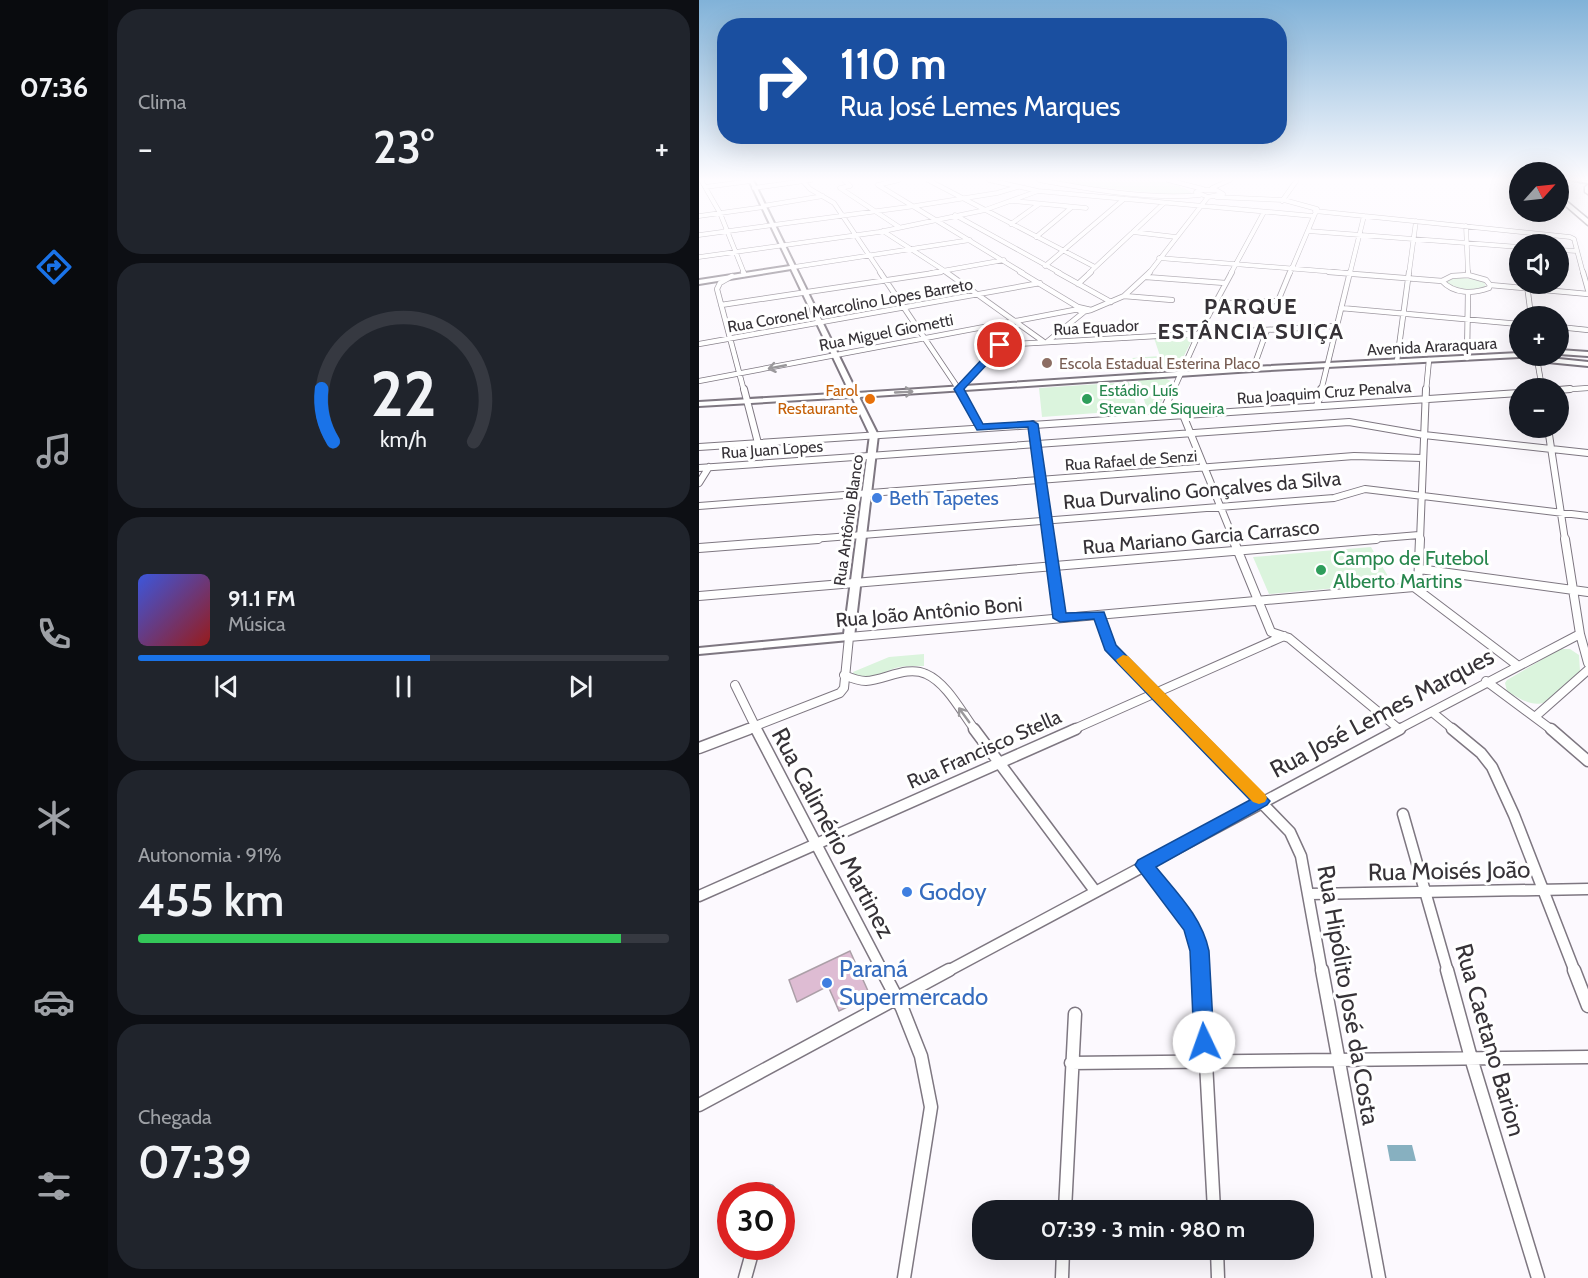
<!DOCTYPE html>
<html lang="pt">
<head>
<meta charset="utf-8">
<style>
	body { margin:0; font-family:Cabin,sans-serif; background:#20242c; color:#f1f3f6; height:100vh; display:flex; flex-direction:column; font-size:22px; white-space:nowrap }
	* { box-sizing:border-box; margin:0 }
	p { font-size:20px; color:#9ea1a6 }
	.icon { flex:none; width:33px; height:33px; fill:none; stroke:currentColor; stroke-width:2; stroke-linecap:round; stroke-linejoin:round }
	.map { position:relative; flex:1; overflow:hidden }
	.drawer { display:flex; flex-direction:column; gap:9px; padding:9px; background:#0d0f14; width:591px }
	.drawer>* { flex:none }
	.banner { position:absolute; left:18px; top:18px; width:570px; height:126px; border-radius:24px; box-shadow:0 6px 24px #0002; background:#1a4fa0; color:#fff; overflow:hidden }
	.needle { width:39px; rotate:63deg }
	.fabs { position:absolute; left:810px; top:162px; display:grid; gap:12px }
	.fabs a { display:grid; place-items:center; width:60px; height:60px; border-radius:50%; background:#171b24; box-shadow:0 6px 24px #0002; font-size:30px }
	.speed { position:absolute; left:18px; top:1182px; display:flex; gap:12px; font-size:30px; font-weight:700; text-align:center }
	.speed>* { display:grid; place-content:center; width:78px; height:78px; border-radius:50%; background:#171b24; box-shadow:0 6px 24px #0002; line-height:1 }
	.speed .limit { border:9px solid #d22; background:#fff; color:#111 }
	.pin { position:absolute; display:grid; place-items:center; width:51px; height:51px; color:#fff; margin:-26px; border:3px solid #fff; border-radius:50%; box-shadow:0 2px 6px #0007 }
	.me { position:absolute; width:66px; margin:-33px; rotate:357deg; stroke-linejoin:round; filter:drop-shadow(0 0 4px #0008) }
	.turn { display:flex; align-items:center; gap:21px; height:126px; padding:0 24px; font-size:27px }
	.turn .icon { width:78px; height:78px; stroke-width:2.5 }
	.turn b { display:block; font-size:42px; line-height:51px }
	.big { font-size:45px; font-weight:600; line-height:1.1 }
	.drawer .tile { flex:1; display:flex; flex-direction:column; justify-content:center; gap:9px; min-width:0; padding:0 21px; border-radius:24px; background:#20242c }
	.drawer .dial { align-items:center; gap:0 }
	.dial svg { height:156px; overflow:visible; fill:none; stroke:#363941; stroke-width:7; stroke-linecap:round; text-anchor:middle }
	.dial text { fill:#f1f3f6; stroke:none }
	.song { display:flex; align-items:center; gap:18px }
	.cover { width:72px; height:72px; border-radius:9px; background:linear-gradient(135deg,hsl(230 70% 55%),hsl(0 70% 35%)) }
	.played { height:6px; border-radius:3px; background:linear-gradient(90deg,#1a73e8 55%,#363941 55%) }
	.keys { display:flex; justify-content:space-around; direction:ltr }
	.heat { display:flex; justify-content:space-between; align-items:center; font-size:33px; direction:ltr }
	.charge { height:9px; border-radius:4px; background:linear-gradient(90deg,#34c759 91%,#363941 0) }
	.trip { position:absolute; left:273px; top:1200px; width:342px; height:60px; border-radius:24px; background:#171b24; box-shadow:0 6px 24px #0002; font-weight:600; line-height:60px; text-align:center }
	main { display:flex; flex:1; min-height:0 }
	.menu { display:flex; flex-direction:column; width:108px; justify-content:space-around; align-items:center; background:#090b0e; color:#9ea1a6 }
	.menu .icon { width:42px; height:42px }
	.menu .on { color:#1a73e8 }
	.menu b { font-size:27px; color:#f1f3f6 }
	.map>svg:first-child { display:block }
</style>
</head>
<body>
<main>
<nav class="menu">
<b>07:36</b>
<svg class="icon on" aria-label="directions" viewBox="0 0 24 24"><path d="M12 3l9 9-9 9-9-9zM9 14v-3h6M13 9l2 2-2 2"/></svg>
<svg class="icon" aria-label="music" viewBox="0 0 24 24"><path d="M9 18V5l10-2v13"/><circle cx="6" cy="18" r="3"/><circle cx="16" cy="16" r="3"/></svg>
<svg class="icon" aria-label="phone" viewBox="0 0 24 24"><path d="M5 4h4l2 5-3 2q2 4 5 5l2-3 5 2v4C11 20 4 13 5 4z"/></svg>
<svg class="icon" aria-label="climate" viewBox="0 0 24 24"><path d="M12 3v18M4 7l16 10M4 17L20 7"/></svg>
<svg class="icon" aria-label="car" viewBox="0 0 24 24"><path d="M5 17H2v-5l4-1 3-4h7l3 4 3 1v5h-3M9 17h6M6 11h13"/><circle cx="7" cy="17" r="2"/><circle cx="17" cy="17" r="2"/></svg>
<svg class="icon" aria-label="filters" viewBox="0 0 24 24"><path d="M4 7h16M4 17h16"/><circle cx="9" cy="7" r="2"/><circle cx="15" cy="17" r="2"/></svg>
</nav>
<section class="drawer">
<div class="tile"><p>Clima</p>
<div class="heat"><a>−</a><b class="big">23°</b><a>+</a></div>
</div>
<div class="tile dial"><svg viewBox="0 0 100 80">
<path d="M14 69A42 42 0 1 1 86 69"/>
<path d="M14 69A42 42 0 0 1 8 42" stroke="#1a73e8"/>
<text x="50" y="56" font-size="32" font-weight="700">22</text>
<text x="50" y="72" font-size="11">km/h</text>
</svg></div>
<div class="tile">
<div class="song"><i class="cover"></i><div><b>91.1 FM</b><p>Música</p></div></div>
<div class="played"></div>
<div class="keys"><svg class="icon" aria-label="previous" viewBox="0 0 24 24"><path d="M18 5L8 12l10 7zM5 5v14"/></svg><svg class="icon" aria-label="pause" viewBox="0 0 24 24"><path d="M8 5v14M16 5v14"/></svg><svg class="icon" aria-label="next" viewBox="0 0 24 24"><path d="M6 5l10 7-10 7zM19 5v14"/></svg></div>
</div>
<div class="tile"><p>Autonomia · 91%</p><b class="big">455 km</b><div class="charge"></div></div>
<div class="tile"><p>Chegada</p><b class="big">07:39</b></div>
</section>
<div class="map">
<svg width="889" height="1278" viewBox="0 0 889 1278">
	<rect width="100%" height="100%" fill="#fcf9fe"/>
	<path fill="#dbf4dd" d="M353 180C387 180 470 172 494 194L483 196 370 184Z
		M758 277 785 281 787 287C773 294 759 290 746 282Z
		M484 336 493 340C474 377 480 372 439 376L433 358 461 356 455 338Z
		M463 377 472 381 457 413 453 414 448 409 439 381 441 379Z
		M430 382 439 410 343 417 340 388Z
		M672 547 693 583 570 594 554 557Z
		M861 649H871L880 655 881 671 879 676C848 701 846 716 808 691L806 683 808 680Z
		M225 654V666C214 666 201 665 191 670 174 678 175 680 155 675L154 672 190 657Z"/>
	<path fill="#87b0c0" d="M688 1145H713L717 1161H691Z"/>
	<path fill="#debcd3" stroke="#ab9fa7" stroke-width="1.5" d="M151 951 169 991 165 999 140 1011 129 986 98 1002 90 980Z"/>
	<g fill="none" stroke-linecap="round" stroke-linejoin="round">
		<g stroke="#7e7781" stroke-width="5">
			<path id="minor-far5" d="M2 180 21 213 45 273
				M103 180 111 189 135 203 182 273
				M145 180 151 186 141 188 200 227
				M200 180 179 185 324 273
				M229 180 396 267
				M290 180 339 191 614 216
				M340 180C388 189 452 200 501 195
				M469 180 504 189
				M6 187 52 181
				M55 188 112 180
				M513 188 531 180
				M502 190H517L524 194 509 197 497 192Z
				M517 197 585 200 618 209 591 273
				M314 201 387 208
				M583 201 598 180
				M64 206 124 196
				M616 211 871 237 875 239 884 273
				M256 215 361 273
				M0 216 65 207
				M312 224 340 204
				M767 226 769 273
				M184 231 249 273
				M609 231 820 247
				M434 232 477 237
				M0 235 216 206 298 193 319 187
				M337 237 373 207
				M860 250 878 251
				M0 257 180 232 286 210 339 191
				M460 258 648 273
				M346 266 425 199
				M95 267 271 240
				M232 273 305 260
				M390 273 465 203
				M450 273 509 197
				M532 273 565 212
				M651 273 665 216
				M710 273 717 221"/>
		</g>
		<g stroke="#7e7781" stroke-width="6">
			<path id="minor-far4" d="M44 272 45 274
				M181 272 261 391
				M247 272 345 342
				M321 272 379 307 392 310 383 312 379 310 382 308
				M358 272 412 302
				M630 272 743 281
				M769 272V275
				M884 272 889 290
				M769 275 787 280 791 285 790 288C774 294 755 294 743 281L753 276Z
				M33 276 21 283 18 289 45 391
				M447 277 526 283
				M379 284 392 272
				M791 285 889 294
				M828 285 832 316
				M425 296 473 300
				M516 304 579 301 591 272
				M22 305 242 272
				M642 308 820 324
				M392 310 425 296 451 272
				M860 327 889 330
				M349 341 385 312
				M0 344 341 283
				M301 345 637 326
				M768 358 769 292
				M838 359 843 388
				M698 361 710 272
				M554 369 568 330
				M0 381 380 309
				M260 389 320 324
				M860 390 889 388
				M474 391 500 333 533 272
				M622 391 651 272
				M727 391 730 360"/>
		</g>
		<g stroke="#7e7781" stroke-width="8">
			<path id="minor-far3" d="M45 389 59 443
				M260 389 281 428
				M860 390 871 389
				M618 406 622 389
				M484 415 535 540
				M462 416 474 389
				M334 424 350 540
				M849 428 866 540
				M0 447 820 393
				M0 468 650 422 725 435 889 453
				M0 483 10 467
				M0 506 655 456 723 458
				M100 540 635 498 666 489 889 516
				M660 540 720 535
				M721 540 727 389"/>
		</g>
		<g stroke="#7e7781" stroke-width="10">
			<path id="minor-far2" d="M350 539 361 618
				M534 539 572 632 590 638 700 729
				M866 539 881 634 889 663
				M0 548 119 539
				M720 569 889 592
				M715 587 719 585 721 539
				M715 587 818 665
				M0 596 677 539
				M400 615 411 647 493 730
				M145 675C152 678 159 681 167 681 186 680 208 665 227 674 248 683 263 713 276 730
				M787 681 853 730
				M36 685 58 730
				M733 712 755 730
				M837 716 889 670
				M46 730 141 693 145 688 150 637 715 587
				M373 730 585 636
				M698 730 881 634"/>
		</g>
		<g stroke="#7e7781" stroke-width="13">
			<path id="minor-far1" d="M57 729 184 972
				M275 729 396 891
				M491 729 591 832 602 856 623 972
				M753 729 782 753 793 767 815 815 876 972
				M852 729 889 761
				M0 748 50 729
				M704 814 749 972
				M445 865 492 924 498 936 502 972
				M611 894 889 889
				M0 896 377 729
				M247 972 701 729"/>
		</g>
		<g stroke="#7e7781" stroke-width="15">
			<path id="minor" d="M183 970 203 1008 222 1056 232 1107 205 1278
				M502 970 515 1210
				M623 970 680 1278
				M748 970 772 1058 839 1278
				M875 970 889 1006
				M372 1063 889 1057
				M0 1105 250 970
				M69 1196 70 1191
				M366 1210 376 1014
				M518 1250 519 1278
				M46 1278 55 1246
				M363 1278 364 1250"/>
		</g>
		<g stroke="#7e7781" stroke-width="4">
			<path id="tertiary" d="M50 180H54L158 393 554 367 820 353V356H823L820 357 554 371 160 397 179 435 155 637 150 640 0 654V648L145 634 171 435 153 397 0 406V402L151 393 92 269 0 284V280L91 266Z
				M860 350 889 352V356L860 354Z
				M831 356 889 362V366L838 361Z"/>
		</g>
		<g stroke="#7e7781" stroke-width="4">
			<path id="secondary" d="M873 180 889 181V183Z"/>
		</g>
		<g stroke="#7e7781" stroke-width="3">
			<path id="motorway" d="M809 180 820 181V185L810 181Z
				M889 185V194L886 192V187Z
				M860 195 889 219V225L860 200Z"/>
		</g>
		<use href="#minor-far5" stroke="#fff" stroke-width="4"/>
		<use href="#minor-far4" stroke="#fff" stroke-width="4.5"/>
		<use href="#minor-far3" stroke="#fff" stroke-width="6"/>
		<use href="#minor-far2" stroke="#fff" stroke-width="8"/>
		<use href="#minor-far1" stroke="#fff" stroke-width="10"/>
		<use href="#minor" stroke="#fff" stroke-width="12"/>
		<use href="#tertiary" fill="#fff" fill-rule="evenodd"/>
		<use href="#secondary" fill="#fff" fill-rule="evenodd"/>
		<use href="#motorway" fill="#fff" fill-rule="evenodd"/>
	</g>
	<defs><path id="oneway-shaft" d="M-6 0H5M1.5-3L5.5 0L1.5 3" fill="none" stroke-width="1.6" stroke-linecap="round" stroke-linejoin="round" transform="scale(1.5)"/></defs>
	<g stroke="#9a989b">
		<use href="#oneway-shaft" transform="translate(78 367) rotate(169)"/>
		<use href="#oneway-shaft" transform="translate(205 392) rotate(-3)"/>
		<use href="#oneway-shaft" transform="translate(265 715) rotate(-126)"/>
	</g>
	<linearGradient id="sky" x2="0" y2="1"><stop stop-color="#81b2d8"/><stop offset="0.5" stop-color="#fefcff"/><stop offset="1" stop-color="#fefcff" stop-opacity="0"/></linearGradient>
	<rect width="889" height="359" fill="url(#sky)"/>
	<path fill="#1a73e8" stroke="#114b97" stroke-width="1.5" d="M298 343 306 345 265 389 284 424 334 421 339 424 367 613 405 612 417 645 571 801 568 805 457 867C478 893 503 917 510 951L515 1042 512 1049 505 1052 498 1049 495 1042 491 951 485 930 436 865 439 860 551 800 406 650 395 619 361 622 354 618 329 427 278 430 255 389Z"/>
	<path fill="#f59e0b" d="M424 655 429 656 566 794 568 798 566 802 560 804 554 802 419 663 417 660Z"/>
	<circle fill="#8d6e63" stroke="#fff" stroke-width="2" cx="348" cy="363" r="6"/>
	<circle fill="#e8710a" stroke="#fff" stroke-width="2" cx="171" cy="399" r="6"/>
	<g fill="#2e9e5b" stroke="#fff" stroke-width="2">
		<circle cx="388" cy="399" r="6"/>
		<circle cx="622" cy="570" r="6"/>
	</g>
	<g fill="#3f7fe0" stroke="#fff" stroke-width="2">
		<circle cx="178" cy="498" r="6"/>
		<circle cx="208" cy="892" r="6"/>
		<circle cx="128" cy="983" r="6"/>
	</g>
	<g text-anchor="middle" stroke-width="6" stroke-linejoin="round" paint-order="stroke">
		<g font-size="16" fill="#363237" stroke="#fff">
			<text transform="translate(151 305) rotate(-10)" y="6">Rua Coronel Marcolino Lopes Barreto</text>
			<text transform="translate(397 327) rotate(-3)" y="6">Rua Equador</text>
			<text transform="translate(187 332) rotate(-11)" y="6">Rua Miguel Giometti</text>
			<text transform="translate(733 346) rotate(-3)" y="6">Avenida Araraquara</text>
			<text transform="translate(625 392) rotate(-4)" y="6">Rua Joaquim Cruz Penalva</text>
			<text transform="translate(73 449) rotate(-4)" y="6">Rua Juan Lopes</text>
			<text transform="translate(432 460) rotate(-4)" y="6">Rua Rafael de Senzi</text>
			<text transform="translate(149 520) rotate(-82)" y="6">Rua Antônio Blanco</text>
		</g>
		<g font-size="16" fill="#785e54" stroke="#fff" text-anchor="start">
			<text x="360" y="369">Escola Estadual Esterina Placo</text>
		</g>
		<g font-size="16" fill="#c56008" stroke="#fff" text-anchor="end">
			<text x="159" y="396">Farol<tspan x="159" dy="18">Restaurante</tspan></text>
		</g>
		<g font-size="16" fill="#27864d" stroke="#fff" text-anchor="start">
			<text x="400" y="396">Estádio Luís<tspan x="400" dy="18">Stevan de Siqueira</tspan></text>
		</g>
		<g font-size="20" fill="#363237" stroke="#fff">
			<text transform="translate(503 490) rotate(-5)" y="7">Rua Durvalino Gonçalves da Silva</text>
			<text transform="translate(502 537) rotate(-5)" y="7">Rua Mariano Garcia Carrasco</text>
			<text transform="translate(230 612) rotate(-5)" y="7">Rua João Antônio Boni</text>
			<text transform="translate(285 749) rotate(-24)" y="7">Rua Francisco Stella</text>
		</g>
		<g font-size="20" fill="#366cbe" stroke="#fff" text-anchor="start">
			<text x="190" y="505">Beth Tapetes</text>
		</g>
		<g font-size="20" fill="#27864d" stroke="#fff" text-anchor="start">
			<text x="634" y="565">Campo de Futebol<tspan x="634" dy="23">Alberto Martins</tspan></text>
		</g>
		<g font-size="22" font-weight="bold" letter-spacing="1.5" fill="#363237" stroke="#fff">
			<text x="552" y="314">PARQUE<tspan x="552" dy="25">ESTÂNCIA SUIÇA</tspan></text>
		</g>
		<g font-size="24" fill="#363237" stroke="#fff">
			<text transform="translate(683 713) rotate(-28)" y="8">Rua José Lemes Marques</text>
			<text transform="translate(134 833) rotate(62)" y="8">Rua Calimério Martinez</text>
			<text transform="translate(750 871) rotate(-1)" y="8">Rua Moisés João</text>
			<text transform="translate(649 995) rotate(80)" y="8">Rua Hipólito José da Costa</text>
			<text transform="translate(791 1040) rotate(74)" y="8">Rua Caetano Barion</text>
		</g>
		<g font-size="24" fill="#366cbe" stroke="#fff" text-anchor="start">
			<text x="220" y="900">Godoy</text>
			<text x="140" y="977">Paraná<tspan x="140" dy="28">Supermercado</tspan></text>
		</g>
	</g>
</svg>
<div class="fabs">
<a><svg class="needle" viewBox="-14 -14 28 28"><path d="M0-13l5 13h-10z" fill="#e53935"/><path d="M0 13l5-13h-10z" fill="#9ea1a6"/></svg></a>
<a><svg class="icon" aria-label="sound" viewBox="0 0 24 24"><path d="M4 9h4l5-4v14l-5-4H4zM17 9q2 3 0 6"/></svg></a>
<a>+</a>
<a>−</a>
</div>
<div class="speed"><div class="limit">30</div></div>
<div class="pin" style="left:301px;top:345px;background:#d93025"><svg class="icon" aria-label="arrive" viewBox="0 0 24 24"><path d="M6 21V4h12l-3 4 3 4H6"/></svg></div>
<svg class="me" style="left:505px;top:1042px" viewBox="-20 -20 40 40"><circle r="19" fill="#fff"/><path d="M0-13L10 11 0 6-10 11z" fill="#1a73e8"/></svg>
<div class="trip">07:39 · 3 min · 980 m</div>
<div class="banner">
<div class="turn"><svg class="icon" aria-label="right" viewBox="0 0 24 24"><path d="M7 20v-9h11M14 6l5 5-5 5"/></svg><div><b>110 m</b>Rua José Lemes Marques</div></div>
</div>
</div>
</main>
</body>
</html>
